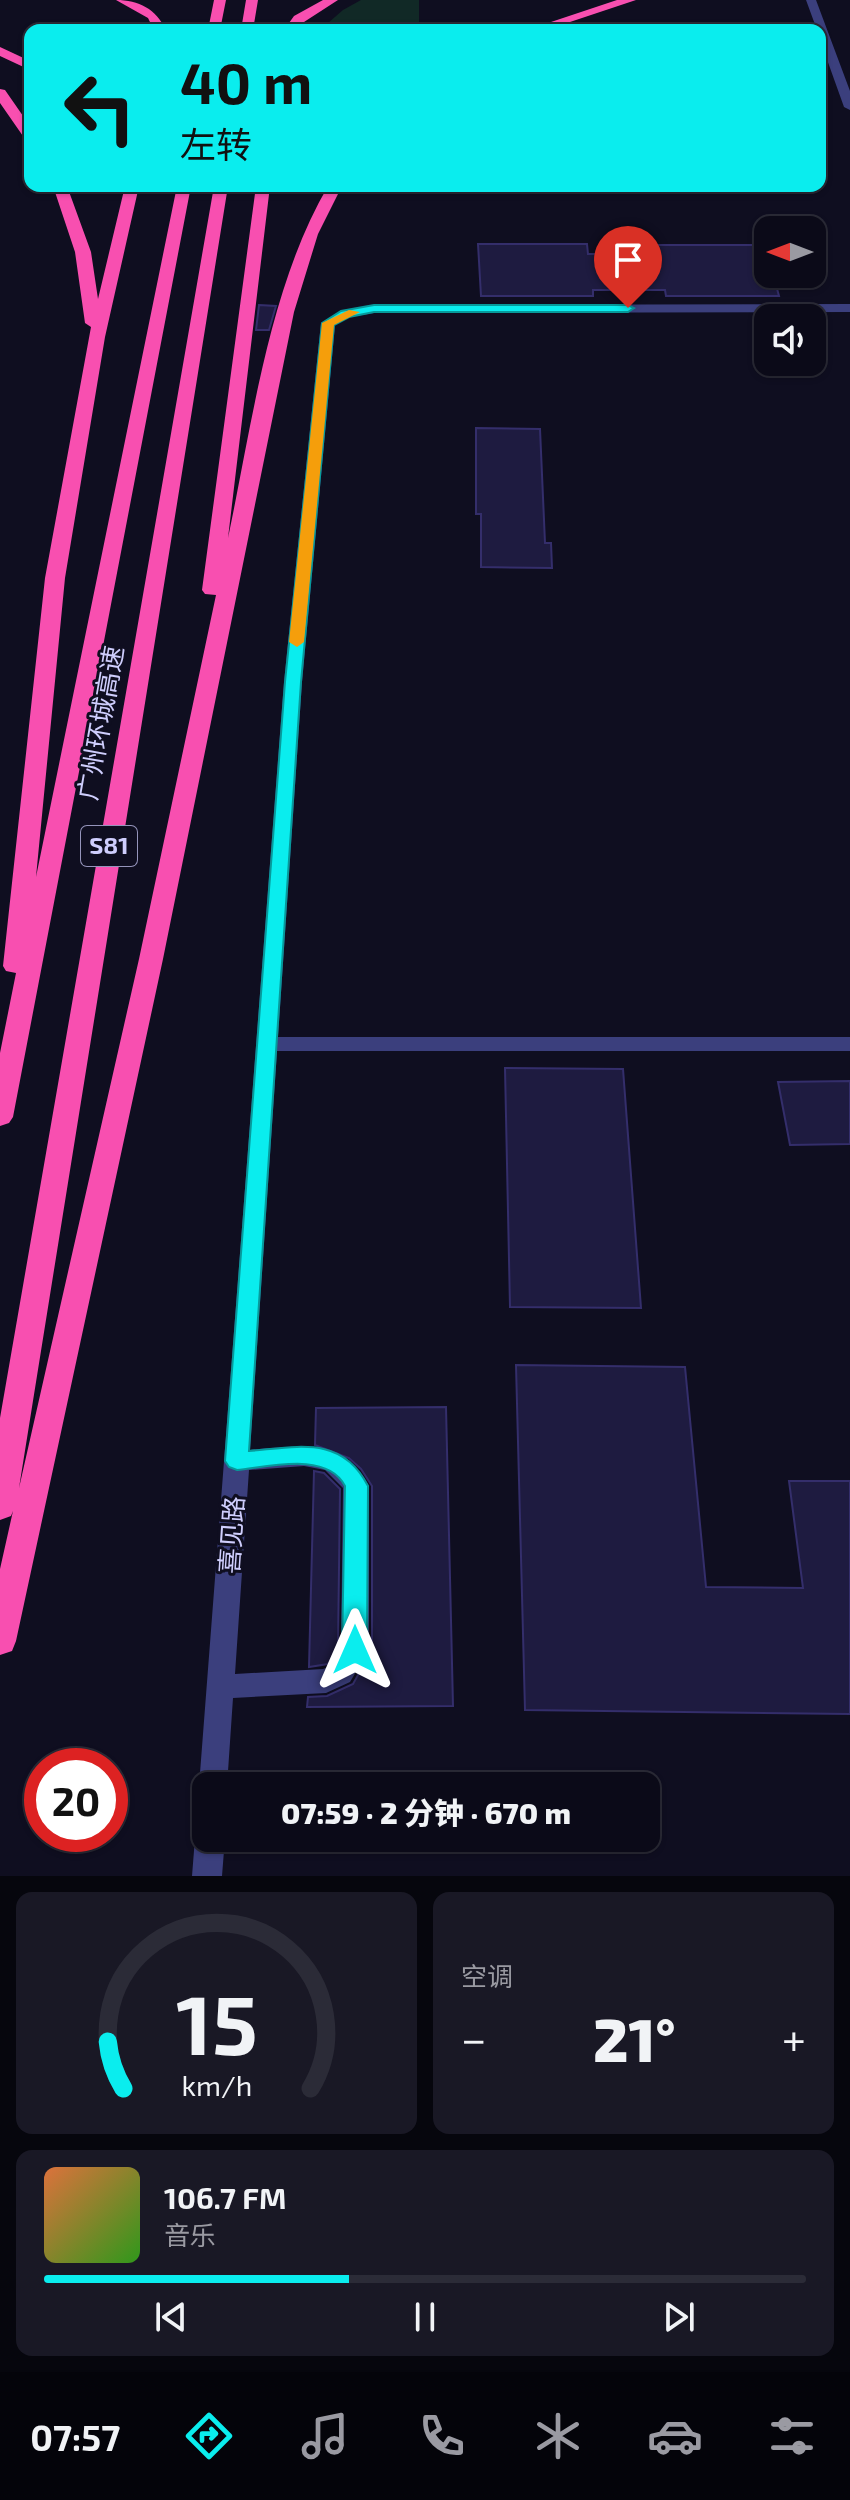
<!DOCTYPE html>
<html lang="zh">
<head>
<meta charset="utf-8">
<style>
	body { margin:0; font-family:"Exo 2","Noto Sans SC",sans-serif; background:#191825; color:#f1f3f6; height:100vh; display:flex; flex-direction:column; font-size:30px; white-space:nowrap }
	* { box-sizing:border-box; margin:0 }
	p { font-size:26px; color:#9a9aa2 }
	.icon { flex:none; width:44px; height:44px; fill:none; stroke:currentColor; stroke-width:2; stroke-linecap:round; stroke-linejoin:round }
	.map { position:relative; height:1876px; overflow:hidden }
	.drawer { display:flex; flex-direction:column; gap:16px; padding:16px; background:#06060d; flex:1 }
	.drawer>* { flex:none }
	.guide { position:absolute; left:24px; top:24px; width:802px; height:168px; border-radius:16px; box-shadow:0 2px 6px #0004,0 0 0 2px #2b2b37; background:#0aedee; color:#111; overflow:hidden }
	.needle { width:52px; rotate:270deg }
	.buttons { position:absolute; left:754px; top:216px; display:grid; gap:16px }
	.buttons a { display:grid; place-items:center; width:72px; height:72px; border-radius:16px; background:#0b0a18; box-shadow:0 2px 6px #0004,0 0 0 2px #2b2b37; font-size:40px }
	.speed { position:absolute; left:24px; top:1748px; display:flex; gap:16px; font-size:40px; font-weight:700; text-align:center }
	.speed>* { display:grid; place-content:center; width:104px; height:104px; border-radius:50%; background:#0b0a18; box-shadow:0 2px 6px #0004,0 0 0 2px #2b2b37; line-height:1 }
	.speed .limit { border:12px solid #d22; background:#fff; color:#111 }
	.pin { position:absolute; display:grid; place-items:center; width:68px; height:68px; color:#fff; margin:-82px -34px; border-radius:50% 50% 50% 0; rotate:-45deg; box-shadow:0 0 8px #0007 }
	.pin .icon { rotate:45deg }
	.me { position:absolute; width:88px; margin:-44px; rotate:0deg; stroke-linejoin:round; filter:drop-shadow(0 0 6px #0008) }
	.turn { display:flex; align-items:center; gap:28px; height:168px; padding:0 24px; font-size:36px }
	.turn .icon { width:104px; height:104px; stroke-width:2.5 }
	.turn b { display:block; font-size:56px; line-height:68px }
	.big { font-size:60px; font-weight:800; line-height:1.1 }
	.drawer .widget { flex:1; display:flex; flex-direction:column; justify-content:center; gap:12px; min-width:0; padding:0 28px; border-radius:16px; background:#191825 }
	.drawer .dial { align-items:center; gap:0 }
	.dial svg { height:208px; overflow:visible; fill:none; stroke:#2b2b37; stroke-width:7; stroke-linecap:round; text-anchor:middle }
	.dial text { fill:#f1f3f6; stroke:none }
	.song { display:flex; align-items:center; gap:24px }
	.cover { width:96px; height:96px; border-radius:12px; background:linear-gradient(135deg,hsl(20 70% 55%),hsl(110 70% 35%)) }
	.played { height:8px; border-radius:4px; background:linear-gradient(90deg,#0aedee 40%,#2b2b37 40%) }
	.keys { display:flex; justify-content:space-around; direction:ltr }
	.heat { display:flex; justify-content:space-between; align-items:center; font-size:44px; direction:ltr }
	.drawer .tiles { flex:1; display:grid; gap:16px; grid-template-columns:1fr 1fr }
	.widget:last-child { grid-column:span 2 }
	.trip { position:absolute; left:192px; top:1772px; width:468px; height:80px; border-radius:16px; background:#0b0a18; box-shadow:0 2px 6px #0004,0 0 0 2px #2b2b37; font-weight:800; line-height:80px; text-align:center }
	.tab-bar { display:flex; height:128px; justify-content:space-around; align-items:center; background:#04040a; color:#9a9aa2 }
	.tab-bar .icon { width:56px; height:56px }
	.tab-bar .active { color:#0aedee }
	.tab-bar b { font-size:36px; color:#f1f3f6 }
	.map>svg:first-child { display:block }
</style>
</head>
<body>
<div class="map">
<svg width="850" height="1876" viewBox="0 0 850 1876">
	<rect width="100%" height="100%" fill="#0f0e20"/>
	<path fill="#112926" d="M361 0H419V30H320L343 10Z"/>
	<path fill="#1e1b40" stroke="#342e6b" stroke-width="2" d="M478 244H587L588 254H659L657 245H768V274H773L779 296H666L665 290H593V296H481Z
		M259 305 276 306 269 330H256Z
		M476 428 540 429 545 543H551L552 568 481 567V514H476Z
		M505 1068 623 1069 641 1308 510 1307Z
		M850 1081V1144L790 1145 778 1082Z
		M516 1365 685 1367 706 1587 803 1588 789 1481H850V1714L525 1710Z
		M446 1407 453 1706 307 1707 308 1697 327 1696 353 1684 372 1650V1486L361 1469 349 1458 315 1445 316 1408Z
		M314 1471 324 1473 340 1489 338 1647 328 1664 309 1667Z"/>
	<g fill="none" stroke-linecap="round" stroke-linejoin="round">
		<path fill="#3b3f7d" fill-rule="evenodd" d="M806 0H816L850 91V110L844 107 820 40V30H817Z
			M850 304V312L374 313 350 317 335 325 302 682 278 1037H850V1051H277L250 1450C295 1445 345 1439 369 1486V1650L350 1682 326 1693 233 1698 227 1786H206V1796L203 1795 199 1786 284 682 321 323 341 311 374 305ZM304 1466 325 1470 343 1488 341 1648 330 1666 323 1669 235 1674 249 1470Z
			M206 1826V1838H225L222 1876H192L195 1838 200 1829Z"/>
		<path fill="#f84fb0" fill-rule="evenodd" d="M116 0C139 0 156 9 166 30H154L148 18Z
			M214 0H226L220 30H208Z
			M246 0H258L253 30H241Z
			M323 0H338L304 22 297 30H284L294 16Z
			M617 0H636L546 30H527Z
			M0 47 30 61V70L0 56Z
			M0 89 5 90 30 126V140L25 139 0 103Z
			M53 186H67L91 252 98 299 125 186H139L105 337 65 578 36 877 177 186H191L13 1117 9 1123 0 1126V1053L16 973 6 971 3 966 45 578 91 327 85 323 75 252Z
			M214 186H228L19 1488 139 959 216 595 205 594 202 590 256 186H270L228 538C252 424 269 287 328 186H342L318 234 294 312 163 959 16 1641 12 1651 0 1655V1569L13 1511 11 1516 0 1520V1418Z"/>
	</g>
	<path fill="#0aedee" stroke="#069a9b" stroke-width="2" d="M374 305H628L634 308 628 312H374L349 317 334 325 301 682 249 1451C298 1447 342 1435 368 1486L367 1650 364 1658 355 1661 346 1658 342 1650 345 1486C327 1451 268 1467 237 1470L229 1467 225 1461 285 682 322 323 341 311Z"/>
	<path fill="#f59e0b" d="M349 310 360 312 334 325 304 642 297 647 289 642 322 323Z"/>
	<g text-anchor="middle" stroke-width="6" stroke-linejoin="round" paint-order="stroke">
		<rect fill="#0f0e20" stroke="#9594bb" stroke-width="2" x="81" y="826" width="56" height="40" rx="6"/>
		<g font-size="24" font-weight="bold" fill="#cfcefd">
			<text x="109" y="854">S81</text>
		</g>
		<g font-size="26" fill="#cfcefd" stroke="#0f0e20">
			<text transform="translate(101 723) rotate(-80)" y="9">广州环城高速</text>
			<text transform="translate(232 1535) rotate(-86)" y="9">喜见路</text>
		</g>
	</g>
</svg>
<div class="buttons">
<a><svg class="needle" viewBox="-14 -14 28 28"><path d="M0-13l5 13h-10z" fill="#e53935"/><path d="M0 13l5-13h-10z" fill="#9a9aa2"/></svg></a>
<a><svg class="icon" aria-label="sound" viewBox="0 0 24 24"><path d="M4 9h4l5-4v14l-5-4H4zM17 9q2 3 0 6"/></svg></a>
</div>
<div class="speed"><div class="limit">20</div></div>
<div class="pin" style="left:628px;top:308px;background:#d93025"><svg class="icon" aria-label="arrive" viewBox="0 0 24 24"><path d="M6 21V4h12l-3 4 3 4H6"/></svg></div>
<svg class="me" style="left:355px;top:1650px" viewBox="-20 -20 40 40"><path d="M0-17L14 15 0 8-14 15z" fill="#0aedee" stroke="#fff" stroke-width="4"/></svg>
<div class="trip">07:59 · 2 分钟 · 670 m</div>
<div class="guide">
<div class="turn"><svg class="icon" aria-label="left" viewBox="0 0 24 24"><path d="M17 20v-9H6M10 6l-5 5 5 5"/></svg><div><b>40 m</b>左转</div></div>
</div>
</div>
<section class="drawer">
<div class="tiles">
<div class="widget dial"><svg viewBox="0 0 100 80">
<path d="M14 69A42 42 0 1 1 86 69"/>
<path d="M14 69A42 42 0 0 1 8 51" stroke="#0aedee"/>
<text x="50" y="56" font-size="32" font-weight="700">15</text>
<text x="50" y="72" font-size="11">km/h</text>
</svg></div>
<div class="widget"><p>空调</p>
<div class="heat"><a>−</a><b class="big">21°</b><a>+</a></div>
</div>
<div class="widget">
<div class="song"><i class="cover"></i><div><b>106.7 FM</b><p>音乐</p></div></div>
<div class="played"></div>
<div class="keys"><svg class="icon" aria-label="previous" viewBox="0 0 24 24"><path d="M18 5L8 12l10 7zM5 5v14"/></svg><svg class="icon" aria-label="pause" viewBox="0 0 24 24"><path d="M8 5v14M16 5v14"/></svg><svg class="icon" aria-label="next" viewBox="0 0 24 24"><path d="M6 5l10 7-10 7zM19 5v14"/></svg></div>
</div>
</div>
</section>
<nav class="tab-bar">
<b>07:57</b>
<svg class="icon active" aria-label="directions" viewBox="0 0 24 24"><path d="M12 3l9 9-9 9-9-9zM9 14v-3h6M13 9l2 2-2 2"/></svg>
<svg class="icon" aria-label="music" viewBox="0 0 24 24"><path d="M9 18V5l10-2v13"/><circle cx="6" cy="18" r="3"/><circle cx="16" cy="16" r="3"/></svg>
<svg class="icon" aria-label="phone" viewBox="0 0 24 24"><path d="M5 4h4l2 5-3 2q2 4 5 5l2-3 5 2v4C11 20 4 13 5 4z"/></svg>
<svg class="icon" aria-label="climate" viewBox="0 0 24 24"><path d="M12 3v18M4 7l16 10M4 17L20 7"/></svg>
<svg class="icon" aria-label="car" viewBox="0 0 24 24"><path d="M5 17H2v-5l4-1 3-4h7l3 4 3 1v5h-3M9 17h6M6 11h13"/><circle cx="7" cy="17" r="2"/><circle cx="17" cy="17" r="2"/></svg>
<svg class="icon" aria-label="filters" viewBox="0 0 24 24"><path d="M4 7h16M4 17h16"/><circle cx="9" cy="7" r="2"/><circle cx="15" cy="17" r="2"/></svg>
</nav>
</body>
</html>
